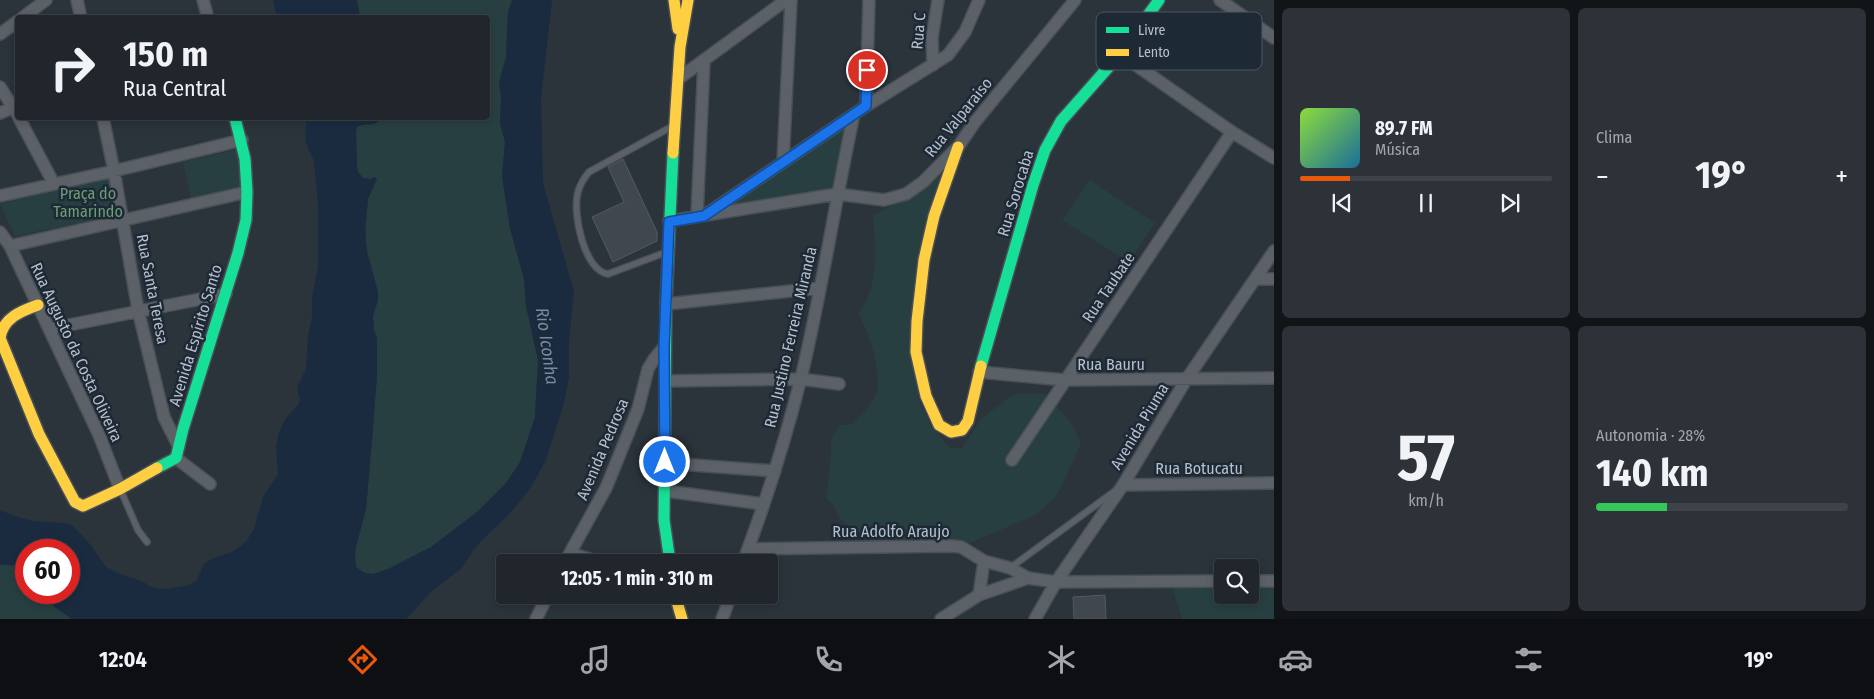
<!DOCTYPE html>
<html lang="pt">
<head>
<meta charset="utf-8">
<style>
	body { margin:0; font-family:"Fira Sans Condensed",sans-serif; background:#2d3238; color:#f1f3f6; height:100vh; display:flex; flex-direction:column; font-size:19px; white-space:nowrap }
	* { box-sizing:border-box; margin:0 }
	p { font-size:16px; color:#a2a5a9 }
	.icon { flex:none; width:28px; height:28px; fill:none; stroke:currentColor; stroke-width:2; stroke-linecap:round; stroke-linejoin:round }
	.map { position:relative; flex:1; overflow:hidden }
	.sheet { display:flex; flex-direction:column; gap:8px; padding:8px; background:#121518; width:600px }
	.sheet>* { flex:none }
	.top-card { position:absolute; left:15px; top:15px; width:475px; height:105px; border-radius:5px; box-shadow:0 2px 8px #0003,0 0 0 1px #3d4348; background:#20262c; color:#f1f3f6; overflow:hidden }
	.buttons { position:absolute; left:1214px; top:559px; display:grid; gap:10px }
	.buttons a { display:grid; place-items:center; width:45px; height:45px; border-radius:5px; background:#20262c; box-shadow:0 2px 8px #0003,0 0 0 1px #3d4348; font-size:25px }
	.speed { position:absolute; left:15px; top:539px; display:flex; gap:10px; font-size:25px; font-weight:700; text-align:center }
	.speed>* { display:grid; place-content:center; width:65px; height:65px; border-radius:50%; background:#20262c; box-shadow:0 2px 8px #0003,0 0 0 1px #3d4348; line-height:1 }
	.speed .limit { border:8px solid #d22; background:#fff; color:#111 }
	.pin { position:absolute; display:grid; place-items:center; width:42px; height:42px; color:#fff; margin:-21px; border:2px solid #fff; border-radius:50%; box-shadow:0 1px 5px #0007 }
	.me { position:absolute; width:55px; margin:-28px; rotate:0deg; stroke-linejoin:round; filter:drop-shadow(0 0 4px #0008) }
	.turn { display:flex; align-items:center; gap:18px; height:105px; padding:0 25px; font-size:22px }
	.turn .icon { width:65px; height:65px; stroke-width:2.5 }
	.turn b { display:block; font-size:35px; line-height:42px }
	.big { font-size:38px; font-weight:700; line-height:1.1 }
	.sheet .widget { flex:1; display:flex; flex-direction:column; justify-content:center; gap:8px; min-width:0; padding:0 18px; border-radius:8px; background:#2d3238 }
	.sheet .dial { align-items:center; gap:0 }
	.dial b { font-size:65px; line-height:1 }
	.song { display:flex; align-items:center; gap:15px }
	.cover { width:60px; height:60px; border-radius:8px; background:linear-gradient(135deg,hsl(90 70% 55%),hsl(200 70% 35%)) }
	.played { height:5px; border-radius:2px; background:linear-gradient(90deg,#ea580c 20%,#3d4348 20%) }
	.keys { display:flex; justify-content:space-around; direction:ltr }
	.heat { display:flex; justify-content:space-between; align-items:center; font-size:28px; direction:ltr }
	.charge { height:8px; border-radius:4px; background:linear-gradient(90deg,#34c759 28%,#3d4348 0) }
	.sheet .tiles { flex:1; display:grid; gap:8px; grid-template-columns:repeat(2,1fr) }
	.trip { position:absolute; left:496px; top:554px; width:282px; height:50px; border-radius:5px; background:#20262c; box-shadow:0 2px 8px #0003,0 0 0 1px #3d4348; font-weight:700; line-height:50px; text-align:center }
	.dock { display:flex; height:80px; justify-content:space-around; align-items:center; background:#0d0f12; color:#a2a5a9 }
	.dock .icon { width:35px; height:35px }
	.dock .active { color:#ea580c }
	.dock b { font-size:22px; color:#f1f3f6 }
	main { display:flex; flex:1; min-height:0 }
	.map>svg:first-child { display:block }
</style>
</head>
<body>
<main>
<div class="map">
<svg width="1274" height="619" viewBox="0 0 1274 619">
	<rect width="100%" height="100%" fill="#2b333b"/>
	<path fill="#283f41" d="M357 0H512L508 13 506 57 499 82 501 97 500 123 505 142 502 176 510 228 524 279 526 306 538 360 535 417 520 462 506 483 477 512 431 547 388 569 373 574 365 573 356 567 355 558 356 547 366 509 374 421 377 358 373 316 378 300V292L365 241 368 198 375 177 370 179 363 178 358 172 357 166 356 130 357 127C366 122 375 128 381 118H488V18L360 17Z
		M853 116 834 197 699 221Z
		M239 149 242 187 191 198 183 162Z
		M941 166 942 192 918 329V399L930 424 950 448H962L982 418 1008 398 1018 394H1045L1070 421 1081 443 1061 488 1053 500 1035 515 968 544 875 542 853 529 840 519 834 506 826 498 831 457V438L840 425 852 424C859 416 871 406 875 397 884 374 869 335 859 314 863 306 869 297 871 288 877 265 875 240 873 216L914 193Z
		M112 177 119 215 15 236 0 204Z
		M1090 180 1155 223 1129 262 1062 220Z
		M11 564C28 572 26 574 26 592L40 593 58 610 72 619H0V565Z
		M1250 578H1274V619H1182L1170 581 1222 579V595H1250Z"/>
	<path fill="#1a2b40" d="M273 0H357L360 17H277Z
		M512 0H552L541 98 543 183 574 292 569 341V377L564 403 546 460 529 490 513 510 481 541 473 551 461 569 433 590 406 619H72L47 601 40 593 69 592V550H26V574C19 565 10 564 0 565V510L12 515 33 521 64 523 73 526 89 543 106 567 125 576 139 580 154 588 165 589 186 586 196 581 204 564 211 559 232 552 246 542 254 529 263 497 278 474 276 446 279 432 286 418 298 405 300 400 297 387 306 369 308 337 312 317V298L318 266V206L314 161 306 143 305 135 307 118H381C375 128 366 122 357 127L356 130 357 166 358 172 363 178 370 179 375 177 377 179 368 199 365 229 367 253 378 292V300L373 316 374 330 377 338V378L366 509 356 547 355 558 356 567 365 573 373 574 388 569 431 547 477 512 506 483 520 462 535 417 538 360 526 306 524 279 510 228 502 176 505 142 500 123 501 97 499 82 506 57 508 13Z"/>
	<path fill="#40474e" stroke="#535a62" d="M623 159 657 232V241L613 262 592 217 624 202 608 167Z
		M1105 595 1106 619H1074L1073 597Z"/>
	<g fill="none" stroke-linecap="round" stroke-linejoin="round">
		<g stroke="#494f57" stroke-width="8">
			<path id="lane" d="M664 253 608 274C584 271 572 212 578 192 580 184 584 178 589 172L671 127
				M121 491 138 530 147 542
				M1010 568 1115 491"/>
		</g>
		<g stroke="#494f57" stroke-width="14">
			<path id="street" d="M77 0 81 18
				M203 0 208 18
				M1220 0 1274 38
				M22 18 46 0
				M0 34 18 21
				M1120 54 1232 132 1274 158
				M933 65 932 38 938 0
				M678 79 786 0
				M0 87 18 115
				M866 106 869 0
				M0 113 18 105
				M19 118 54 184
				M103 118 114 171 138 310 164 417 179 447
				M783 162 791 0
				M0 196 114 171 242 140
				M708 213 866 106 948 55 965 32 979 0
				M697 216 704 61
				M669 221 837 194 884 200 906 194 923 182 958 147 975 122 1075 0
				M0 232 10 246 99 435 120 489
				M10 246 247 192
				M1255 279H1274
				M666 304 820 288
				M49 329 226 294
				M979 372 1065 380 1274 378
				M665 381 801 379 839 384
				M176 458 210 484
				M1012 460 1232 132
				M665 463 775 471
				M1123 485 1274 483
				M666 491 763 504
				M748 549 952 546 961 547 984 561 1010 568 1028 578 1056 582 1222 581
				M570 553 599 562
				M565 562 606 488 638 409 648 369 654 359 664 347
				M743 562C766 502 785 441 801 378 822 291 835 202 854 114
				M1250 581H1274
				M979 595 984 561
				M536 619 548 595
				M722 619 731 595
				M941 619 979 595 1028 578
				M1035 619 1056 582 1123 485 1186 380 1274 251"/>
		</g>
		<g stroke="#494f57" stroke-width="14">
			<path id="fast" d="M981 366 1033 185 1045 150 1061 121 1120 54 1159 0
				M157 468 176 458 183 429 238 253 246 220 247 192 245 159 235 118
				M670 562 664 520 666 304 673 153"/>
		</g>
		<g stroke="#494f57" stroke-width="14">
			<path id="slow" d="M674 0 678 29
				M958 147 934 216 924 260 917 321 916 352 926 396 939 425 951 432 962 430 968 421 981 366
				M673 153 680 47 688 0
				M38 305C21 311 3 318 0 338L39 434 75 502 83 506 120 489 157 468
				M675 595 682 619"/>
		</g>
		<use href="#lane" stroke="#5c6168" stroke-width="5.5"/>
		<use href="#street" stroke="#5c6168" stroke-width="11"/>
		<use href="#fast" stroke="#16e098" stroke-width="11"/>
		<use href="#slow" stroke="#ffcf43" stroke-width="11"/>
	</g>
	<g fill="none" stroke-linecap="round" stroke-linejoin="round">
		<g stroke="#114b97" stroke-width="12">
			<path id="route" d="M665 462 664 348 669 222 704 216 866 106 867 70"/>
		</g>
		<use href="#route" stroke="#1a73e8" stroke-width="9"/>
	</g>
	<g text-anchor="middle" stroke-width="5" stroke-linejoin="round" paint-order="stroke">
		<g font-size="16" fill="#b6bfcb" stroke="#1e2936">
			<text transform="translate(918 31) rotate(-85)" y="6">Rua C</text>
			<text transform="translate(958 117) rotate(-51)" y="6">Rua Valparaiso</text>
			<text transform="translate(1015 193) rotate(-73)" y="6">Rua Sorocaba</text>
			<text transform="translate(1108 287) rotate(-56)" y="6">Rua Taubate</text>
			<text transform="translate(153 289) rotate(79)" y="6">Rua Santa Teresa</text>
			<text transform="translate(195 335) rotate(-73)" y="6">Avenida Espírito Santo</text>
			<text transform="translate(790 337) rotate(-77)" y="6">Rua Justino Ferreira Miranda</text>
			<text transform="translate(77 352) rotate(65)" y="6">Rua Augusto da Costa Oliveira</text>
			<text x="1111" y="370">Rua Bauru</text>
			<text transform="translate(1139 426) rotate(-59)" y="6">Avenida Piuma</text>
			<text transform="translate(602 449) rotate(-67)" y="6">Avenida Pedrosa</text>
			<text x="1199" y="474">Rua Botucatu</text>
			<text x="891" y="537">Rua Adolfo Araujo</text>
		</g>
		<g font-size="16" fill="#6d9d75" stroke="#1e2936">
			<text x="88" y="199">Praça do<tspan x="88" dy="18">Tamarindo</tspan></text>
		</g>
		<g font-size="18" font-style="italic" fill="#6f8cab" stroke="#1e2936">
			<text transform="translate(547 346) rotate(82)" y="6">Rio Iconha</text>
		</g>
	</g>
	<rect x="1096" y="12" width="166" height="58" rx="8" fill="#1e2936" stroke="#4c5663" stroke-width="1"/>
	<rect x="1106" y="27" width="23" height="6" fill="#16e098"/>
	<rect x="1106" y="49" width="23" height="7" fill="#ffcf43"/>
	<g font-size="14" fill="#b6bfcb">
		<text x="1138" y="35">Livre</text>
		<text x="1138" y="57">Lento</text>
	</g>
</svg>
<div class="buttons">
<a><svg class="icon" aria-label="search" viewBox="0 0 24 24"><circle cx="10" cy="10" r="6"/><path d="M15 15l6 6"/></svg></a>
</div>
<div class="speed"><div class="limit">60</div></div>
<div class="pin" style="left:867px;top:70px;background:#d93025"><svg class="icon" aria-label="arrive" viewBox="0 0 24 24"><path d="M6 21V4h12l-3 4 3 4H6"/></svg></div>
<svg class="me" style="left:665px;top:462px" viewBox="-20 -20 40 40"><circle r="17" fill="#1a73e8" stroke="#fff" stroke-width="3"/><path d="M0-11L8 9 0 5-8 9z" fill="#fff"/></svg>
<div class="trip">12:05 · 1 min · 310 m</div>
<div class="top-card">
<div class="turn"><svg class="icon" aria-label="right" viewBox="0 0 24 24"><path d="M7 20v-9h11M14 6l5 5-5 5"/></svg><div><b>150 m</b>Rua Central</div></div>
</div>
</div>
<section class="sheet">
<div class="tiles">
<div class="widget">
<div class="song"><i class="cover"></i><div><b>89.7 FM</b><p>Música</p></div></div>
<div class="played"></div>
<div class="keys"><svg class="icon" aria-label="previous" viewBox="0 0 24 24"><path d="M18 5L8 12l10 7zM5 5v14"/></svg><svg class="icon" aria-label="pause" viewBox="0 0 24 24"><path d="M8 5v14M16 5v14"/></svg><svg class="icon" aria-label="next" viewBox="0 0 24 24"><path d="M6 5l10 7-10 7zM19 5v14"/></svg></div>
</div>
<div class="widget"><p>Clima</p>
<div class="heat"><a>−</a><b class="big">19°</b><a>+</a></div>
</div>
<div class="widget dial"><b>57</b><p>km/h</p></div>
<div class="widget"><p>Autonomia · 28%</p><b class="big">140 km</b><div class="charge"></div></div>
</div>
</section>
</main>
<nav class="dock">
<b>12:04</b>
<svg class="icon active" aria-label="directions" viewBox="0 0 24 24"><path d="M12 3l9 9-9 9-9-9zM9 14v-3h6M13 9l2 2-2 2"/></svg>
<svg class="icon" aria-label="music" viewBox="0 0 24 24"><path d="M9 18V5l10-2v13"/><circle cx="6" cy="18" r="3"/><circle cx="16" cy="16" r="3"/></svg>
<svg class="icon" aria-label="phone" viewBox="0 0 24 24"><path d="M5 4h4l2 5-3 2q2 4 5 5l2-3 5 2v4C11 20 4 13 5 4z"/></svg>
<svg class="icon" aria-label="climate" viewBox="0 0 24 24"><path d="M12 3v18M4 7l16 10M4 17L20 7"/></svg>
<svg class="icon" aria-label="car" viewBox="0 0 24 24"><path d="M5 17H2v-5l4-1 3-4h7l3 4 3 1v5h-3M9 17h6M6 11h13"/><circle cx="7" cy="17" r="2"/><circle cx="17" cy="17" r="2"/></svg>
<svg class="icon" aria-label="filters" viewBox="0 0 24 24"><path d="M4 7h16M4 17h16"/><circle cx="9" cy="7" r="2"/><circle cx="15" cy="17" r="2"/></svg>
<b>19°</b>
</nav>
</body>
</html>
